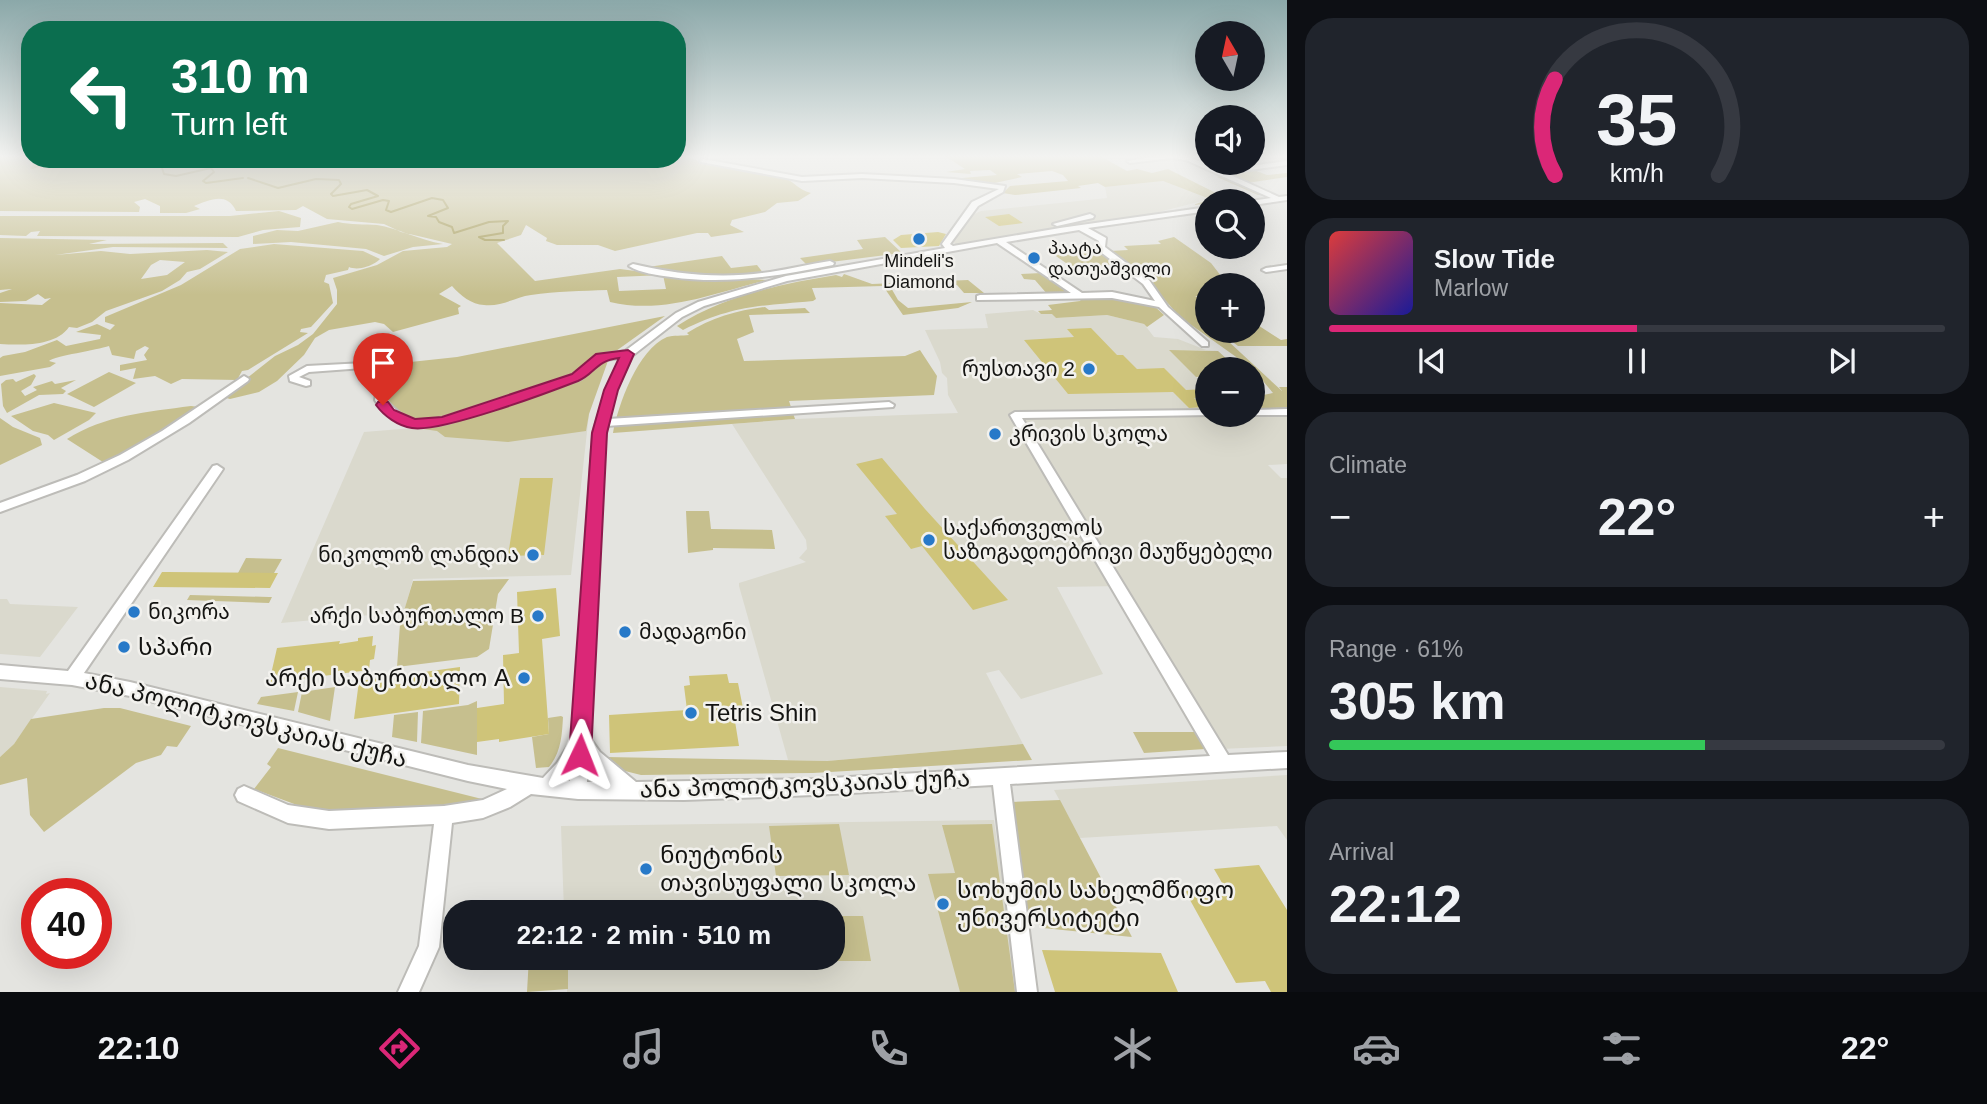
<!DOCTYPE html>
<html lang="en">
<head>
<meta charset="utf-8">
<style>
	body { margin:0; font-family:Helvetica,"Noto Sans Georgian",sans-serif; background:#20242c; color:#f1f3f6; height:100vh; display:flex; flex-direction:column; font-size:26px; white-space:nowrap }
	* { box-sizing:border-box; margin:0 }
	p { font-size:23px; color:#9ea1a6 }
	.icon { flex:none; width:38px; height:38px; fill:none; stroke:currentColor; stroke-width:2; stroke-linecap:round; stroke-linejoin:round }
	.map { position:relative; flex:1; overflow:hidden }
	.drawer { display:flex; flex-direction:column; gap:18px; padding:18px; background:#0d0f14; width:700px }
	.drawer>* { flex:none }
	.top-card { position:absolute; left:21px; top:21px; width:665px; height:147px; border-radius:28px; box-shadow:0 7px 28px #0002; background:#0b6e4f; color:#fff; overflow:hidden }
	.needle { width:46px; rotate:351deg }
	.fabs { position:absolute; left:1195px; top:21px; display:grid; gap:14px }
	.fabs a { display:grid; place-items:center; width:70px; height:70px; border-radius:50%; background:#171b24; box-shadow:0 7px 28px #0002; font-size:35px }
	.speed { position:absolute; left:21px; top:878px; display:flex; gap:14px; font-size:35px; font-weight:700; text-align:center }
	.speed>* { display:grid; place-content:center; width:91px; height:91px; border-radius:50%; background:#171b24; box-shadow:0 7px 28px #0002; line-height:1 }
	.speed .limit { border:10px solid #d22; background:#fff; color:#111 }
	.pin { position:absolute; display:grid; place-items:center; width:60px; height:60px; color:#fff; margin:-72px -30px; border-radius:50% 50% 50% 0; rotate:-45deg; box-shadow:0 0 7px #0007 }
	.pin .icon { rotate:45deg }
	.me { position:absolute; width:77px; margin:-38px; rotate:2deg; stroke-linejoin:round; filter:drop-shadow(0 0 5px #0008) }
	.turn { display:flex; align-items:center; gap:24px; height:147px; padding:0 35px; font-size:32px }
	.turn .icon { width:91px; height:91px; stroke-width:2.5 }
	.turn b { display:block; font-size:49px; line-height:60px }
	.big { font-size:52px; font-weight:700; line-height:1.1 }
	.drawer .tile { flex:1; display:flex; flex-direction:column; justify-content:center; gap:10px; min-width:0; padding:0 24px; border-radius:28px; background:#20242c }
	.drawer .dial { align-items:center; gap:0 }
	.dial svg { height:182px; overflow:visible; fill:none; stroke:#363941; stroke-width:7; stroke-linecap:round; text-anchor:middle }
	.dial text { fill:#f1f3f6; stroke:none }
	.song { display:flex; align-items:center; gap:21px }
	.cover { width:84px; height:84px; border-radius:10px; background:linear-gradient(135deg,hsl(0 70% 55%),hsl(240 70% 35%)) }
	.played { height:7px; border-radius:4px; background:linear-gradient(90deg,#db2777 50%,#363941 50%) }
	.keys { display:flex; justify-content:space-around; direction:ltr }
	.heat { display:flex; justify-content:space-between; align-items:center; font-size:38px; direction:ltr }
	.charge { height:10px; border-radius:5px; background:linear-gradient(90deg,#34c759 61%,#363941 0) }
	.trip { position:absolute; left:443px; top:900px; width:402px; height:70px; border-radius:28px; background:#171b24; box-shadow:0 7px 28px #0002; font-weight:700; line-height:70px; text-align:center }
	.dock { display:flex; height:112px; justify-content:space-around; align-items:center; background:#090b0e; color:#9ea1a6 }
	.dock .icon { width:49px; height:49px }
	.dock .active { color:#db2777 }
	.dock b { font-size:32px; color:#f1f3f6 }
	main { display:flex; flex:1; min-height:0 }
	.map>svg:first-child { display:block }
</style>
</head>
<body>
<main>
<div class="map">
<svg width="1287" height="992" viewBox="0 0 1287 992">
	<rect width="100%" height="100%" fill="#e4e4e0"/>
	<path fill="#dad9cd" d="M1163 181 1210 199 1147 215 957 245 952 241 972 215 981 211 1107 198 1105 187Z
		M1033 310 1041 314 1052 313 1056 318 1107 315 1144 324 1154 337 1178 339 1206 350 1170 351 1207 387 1208 415H1253V408H1259L1267 415H1287V464L1268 465 1281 478H1287V746L1220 749 1121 586 1057 587 1103 674 1021 699 999 670 986 673 1023 744 827 761 788 760 739 586V583L806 562 799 558 807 549 806 540 732 424 795 419 958 413 948 395 947 378 942 373 940 362 925 330 988 328 985 314Z
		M589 414 571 575 413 579 404 612 281 623 364 432Z
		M0 599H7L10 604 78 607 40 657 0 654Z
		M0 687 47 691 46 694 50 693 14 744 0 757Z
		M1287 775V840L1277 826 1080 838 1054 790Z
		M994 820 1018 992H567L568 957H833V912H564L561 826Z"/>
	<path fill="#c6bf8e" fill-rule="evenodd" d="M0 156H30V159H677V156H686L708 165 785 178C796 183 797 189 811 193L798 201 777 203 765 212 732 220 730 225 744 232 711 237 708 233H697L615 251 598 245H557L546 241 547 238 526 225 521 235 497 243 535 281 620 269 682 277 768 280C716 292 664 315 610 302L607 290C582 291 556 291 531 295 515 297 502 307 484 305 472 305 460 295 452 286L439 294 461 306 458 308 459 314 393 332 384 324 375 322 329 330 315 338 304 355 277 381 259 392 230 399 223 397 275 356 298 345 313 334 337 304V290L333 278 377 265 403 251 447 247 452 244 401 232 384 224 327 219 303 206 296 210 236 211C227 191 209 200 194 206L200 209 186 213H160V206L145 199 134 202 140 207 139 212 0 211ZM663 275 666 289 619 291 617 277Z
		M945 156H1100L1127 171 1137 169 1152 173 1168 169 1232 201 1193 205 1210 199 1163 181 1105 187 1098 183 1078 186 1081 188 1015 195 1003 193 1010 186 1068 181 1063 175 1052 171 1017 174 1022 177 990 184 951 179 997 175 990 170 970 171 971 174 946 172 965 169Z
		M1251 169 1267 175 1287 173V177L1240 184 1262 194 1258 195 1217 177 1228 175 1223 172Z
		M279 211 301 218 300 227 263 230 238 237 37 236 40 231 31 232 26 236 0 235V216H230Z
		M338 222C351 225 364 224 377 225 398 228 419 240 443 244L413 247 384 256 366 249 345 247 291 242 253 244V236L277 230 298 231Z
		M885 237 902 253 807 265 800 258 863 249 857 240Z
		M1174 237 1211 263 1228 285H1208L1207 296H1195L1207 302 1208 331H1253V322L1281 340 1287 339V346H1238L1230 340 1228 341 1282 391 1279 387H1287V408L1253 409V397L1273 393 1253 369 1180 317 1149 282 1110 251 1128 250 1124 246 1161 244 1158 241Z
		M0 238 107 240 89 244 223 243 228 248 113 247 55 255 101 251 130 254 207 250 228 252 200 269 187 272 180 280 162 291 106 311 92 322 77 328 69 327C55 347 21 345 0 344V303L42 305 51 298 45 299 38 294 26 301 0 302V293L12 289 0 290ZM160 260 185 262 167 275 141 279 151 265Z
		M274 244 363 251 380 259C373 266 358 271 349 267L348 270 326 275 324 282 329 284 333 303 311 327 301 329 300 332 308 333 248 370 242 371 237 380 182 379 171 384 155 376 133 379 136 368 120 371V365L147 360 144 355 149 348 145 346 136 351 134 359 112 355 109 346C97 350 55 356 49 361L56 363 50 367 0 376V358L3 356 25 352 57 340 66 346 100 339 101 335 76 332 97 324 110 330 115 325 105 322V317L181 285 240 249Z
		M1095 249 1118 263 1076 270 1053 254Z
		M722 256 731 268 757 265 764 274 681 275 648 267Z
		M1041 273 1071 292 1048 295 1035 280 1024 279 1021 274Z
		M844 274 872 284 968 280 984 293H964L957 285 890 286 898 300 908 308 972 302 958 308 903 315 883 286 812 288 816 299 813 301C761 306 733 305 683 330L677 326C725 295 781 284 836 275L842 277Z
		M1114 297 1152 304 1164 315 1147 327 1144 324 1107 315 1056 318 1052 314H1041L1038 311 1052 310 1048 305 1080 301 1082 298Z
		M765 307 769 310 805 308 810 313 749 315 754 332 737 339 744 361 905 356 920 350 937 376 934 395 789 401 795 419 613 433C618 405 638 349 667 337 673 335 683 336 689 335L687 333C711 318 738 310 765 307Z
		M665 316 616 351 594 357 568 376 434 420C412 420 399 415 386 397L392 364 457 357Z
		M1169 350 1218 351 1238 369H1208L1207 376 1196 377Z
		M609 358 589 414 586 431 508 442 445 437 437 431 423 429 494 408 580 378 597 363Z
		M109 372 136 383 94 407 67 394Z
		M34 374 36 376 31 385 21 391 25 396 37 390 33 387 52 381 55 384 76 380 61 388 66 391 63 394 39 395 7 413 3 406 1 384 6 380 13 379 16 382Z
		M54 403 96 413 89 420 54 440 48 435 33 431 11 416Z
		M191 406 199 407 178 422 106 464 67 439C105 415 147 412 191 406Z
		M0 418 13 427 40 438 42 445 0 465Z
		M686 511H709L711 529 772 530 775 549 713 548V550L688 553Z
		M246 558 282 559 274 573H238Z
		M509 579 498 594 489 649 477 657 397 667 400 624 413 581Z
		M190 595 269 597H272L269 603 187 600Z
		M335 687 330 721 298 712 302 692Z
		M298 692 294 711 257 704 261 697Z
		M477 701V755L421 743 423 711 468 705Z
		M104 708H120L191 726 177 747 167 746 161 755 136 763 44 832 30 815 27 778 0 785V757L14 744 31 719Z
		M418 712 417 742 392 737 394 715Z
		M561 716 563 717C562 736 561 752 549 767L536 768 532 737 549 734 548 718Z
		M1133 732H1195L1205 749 1144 753Z
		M1023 744 1032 760 813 773 641 775 621 770 605 757 827 761Z
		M278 748 490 801 449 812 313 811 254 789 271 767 267 764Z
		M1060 800 1132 937 1043 928 1025 910 1011 802Z
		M839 824 849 875 776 876 769 826Z
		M992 824 1015 992H960L928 874 955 873 942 825Z
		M833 916H863L871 961H793L792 957H833Z
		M529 957H568V989L527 992Z"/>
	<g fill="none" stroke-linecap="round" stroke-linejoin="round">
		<path stroke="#a0954b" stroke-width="2" d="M39 159 32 168 61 159
			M83 159 79 162 104 159
			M121 159 130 164 161 165 164 174 176 176 211 168 214 172 203 181 206 183 243 178
			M248 178 278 188 316 179 339 180 341 184 331 194 333 196 367 190 378 196 351 204 349 207 352 209 383 200 389 201 386 210 391 212 432 198 443 200 448 208 428 216 436 217 439 222 452 227 454 233 489 222 508 221 503 226V233L479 237 485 240H504"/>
	</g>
	<path fill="#cfc479" d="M1009 214 1023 223 999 226 985 217Z
		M938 232 946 234 939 246 901 248 893 240 901 235Z
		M1091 328 1117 355H1123L1137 369 1164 368 1186 390 1206 389 1207 397 1194 398 1204 407 1189 408 1173 392 1068 394 1024 340 1074 337 1067 329Z
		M882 458 925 509 1008 600 973 610 922 546 911 549 885 516 897 514 856 464Z
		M520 478H553L544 555 508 556Z
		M162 572H167L278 573 270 588 153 587Z
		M556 588 560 636 542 639 549 734 499 742V739L477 742V708L504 704 503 655 519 653 517 592Z
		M373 636 372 646 376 645 374 659 370 660 369 670 269 683 277 648 340 641 339 644 358 641V638Z
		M460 667 459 704 354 719 359 681Z
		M727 674 729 683H738L743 708 733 709 739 746 610 753 609 715 687 710 684 686 690 685 689 676Z
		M1259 865 1287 910V992H1271L1265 981 1236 983 1185 891 1225 888 1214 869Z
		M1042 950 1161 953 1178 992H1055Z"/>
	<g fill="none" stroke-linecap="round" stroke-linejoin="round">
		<g stroke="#bdbcb8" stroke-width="4">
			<path id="minor" d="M1158 156H1187L1219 170 1287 161V165L1226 173 1279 197 1287 196V200L1253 205 1251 201 1271 198 1186 160 1172 158 1130 163 1127 161Z
				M703 159 802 177 862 174 954 179 1005 186 1003 192 978 206 950 244 953 246 1060 228 1208 207V211L1088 228 1106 238 1105 247 1149 280 1168 307 1208 342V346H1202L1159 307 1112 298 977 300V296L980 295 1071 293 997 243 787 281 704 306 682 317 632 356 616 390 608 419 889 402 894 405 893 407 606 426 605 433 589 737 600 752 636 782 814 779 1210 756 1010 415 1015 412 1208 410V415H1212L1022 418 1228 755 1287 752V768L1010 784 1037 992H1017L993 785 814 795 684 800 578 799 531 794 510 807 483 818 452 823 439 947 419 992H398L419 946 434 824 329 829 288 823 238 801 235 795 238 789 244 786 288 805 329 811 444 806 483 800 507 789 468 781 130 696 72 685 0 679V665L68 671 213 466 217 465 223 469 221 472 84 673 130 682 468 765 543 778 557 763 573 738 593 433 606 390 621 358 604 360 581 379 448 423C419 430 392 429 375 400L380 369 377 367 309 372 299 377 310 381V385L306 386 290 381 289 376 307 366 383 362 390 368 385 400 403 416 415 421 443 418 573 375 598 355 625 351 676 313 698 302 786 276 945 248 942 244 972 202 999 189 954 183 862 178 802 181 701 162 700 161ZM1079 230 1099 241 1098 250 1143 284 1155 301 1112 292 1082 293 1006 242ZM588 764 609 782H587ZM571 772 570 781 564 780Z
				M1090 214 1094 216 1093 218 1057 226 1053 224Z
				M830 261 834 263 833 265C778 276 726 285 671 277 657 275 640 273 629 266L633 264C678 275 724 279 770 272 790 269 810 264 830 261Z
				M1287 265V269L1266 272 1262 270 1266 268Z
				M244 376 249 379 248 381 189 423 128 460 85 481 0 512V503L77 475 120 455 162 431Z
				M1287 409V415H1249H1253V410Z"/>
		</g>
		<use href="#minor" fill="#fff" fill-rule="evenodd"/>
	</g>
	<linearGradient id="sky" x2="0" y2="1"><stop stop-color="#8ba8a9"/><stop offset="0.53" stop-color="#f3f3f1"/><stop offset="1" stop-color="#f3f3f1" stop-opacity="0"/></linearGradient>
	<rect width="1287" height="295" fill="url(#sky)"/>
	<path fill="#db2777" stroke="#8e194d" stroke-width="2" d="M628 350 634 354 618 390 607 433 591 755 588 762 580 765 573 762 569 755 592 433 604 390 619 358C595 361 596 373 578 381 547 393 440 433 412 428 398 426 384 416 376 405L378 402H388L394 410 415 419 442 417 572 374 596 354Z"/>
	<g fill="#2779c8" stroke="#f2f1ed" stroke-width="2.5">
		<circle cx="919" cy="239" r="7"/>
		<circle cx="1034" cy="258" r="7"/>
		<circle cx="1089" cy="369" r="7"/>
		<circle cx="995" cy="434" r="7"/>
		<circle cx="929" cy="540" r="7"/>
		<circle cx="533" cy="555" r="7"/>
		<circle cx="134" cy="612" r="7"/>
		<circle cx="538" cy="616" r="7"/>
		<circle cx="625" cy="632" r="7"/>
		<circle cx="124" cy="647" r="7"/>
		<circle cx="524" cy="678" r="7"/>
		<circle cx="691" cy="713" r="7"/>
		<circle cx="646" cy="869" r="7"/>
		<circle cx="943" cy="904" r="7"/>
	</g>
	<g text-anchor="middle" stroke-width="5" stroke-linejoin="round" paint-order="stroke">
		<g font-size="18" fill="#141412" stroke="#f2f1ed" text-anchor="start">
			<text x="1048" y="254">პაატა<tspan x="1048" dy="21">დათუაშვილი</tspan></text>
			<text x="919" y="267" text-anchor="middle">Mindeli's<tspan x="919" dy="21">Diamond</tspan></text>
		</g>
		<g font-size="21" fill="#141412" stroke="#f2f1ed" text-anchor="start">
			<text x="1075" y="376" text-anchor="end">რუსთავი 2</text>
			<text x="1009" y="441">კრივის სკოლა</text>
			<text x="943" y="535">საქართველოს<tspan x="943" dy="24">საზოგადოებრივი მაუწყებელი</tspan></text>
			<text x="519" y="562" text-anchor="end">ნიკოლოზ ლანდია</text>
			<text x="148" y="619">ნიკორა</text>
			<text x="524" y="623" text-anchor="end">არქი საბურთალო B</text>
			<text x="639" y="639">მადაგონი</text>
		</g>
		<g font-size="24" fill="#141412" stroke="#f2f1ed" text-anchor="start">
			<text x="138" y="655">სპარი</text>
			<text x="510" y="686" text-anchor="end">არქი საბურთალო A</text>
			<text x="705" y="721">Tetris Shin</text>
			<text x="660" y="863">ნიუტონის<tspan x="660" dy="28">თავისუფალი სკოლა</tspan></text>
			<text x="957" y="898">სოხუმის სახელმწიფო<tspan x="957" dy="28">უნივერსიტეტი</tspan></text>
		</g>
		<g font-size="24" fill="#141412" stroke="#f2f1ed">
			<text transform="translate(246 720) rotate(14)" y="8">ანა პოლიტკოვსკაიას ქუჩა</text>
			<text transform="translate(805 784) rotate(-2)" y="8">ანა პოლიტკოვსკაიას ქუჩა</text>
		</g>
	</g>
</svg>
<div class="fabs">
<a><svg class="needle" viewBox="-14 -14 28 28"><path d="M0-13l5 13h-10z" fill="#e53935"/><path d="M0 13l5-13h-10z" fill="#9ea1a6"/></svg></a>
<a><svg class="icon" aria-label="sound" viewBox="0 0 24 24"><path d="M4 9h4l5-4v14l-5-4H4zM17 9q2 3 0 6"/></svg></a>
<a><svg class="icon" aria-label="search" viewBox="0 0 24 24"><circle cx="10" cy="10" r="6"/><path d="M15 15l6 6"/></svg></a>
<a>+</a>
<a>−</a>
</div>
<div class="speed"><div class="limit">40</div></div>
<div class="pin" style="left:383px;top:405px;background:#d93025"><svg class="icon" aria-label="arrive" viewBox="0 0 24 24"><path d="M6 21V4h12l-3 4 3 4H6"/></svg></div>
<svg class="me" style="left:580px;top:755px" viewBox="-20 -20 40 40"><path d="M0-17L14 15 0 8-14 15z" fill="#db2777" stroke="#fff" stroke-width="4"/></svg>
<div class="trip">22:12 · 2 min · 510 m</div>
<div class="top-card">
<div class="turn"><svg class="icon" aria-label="left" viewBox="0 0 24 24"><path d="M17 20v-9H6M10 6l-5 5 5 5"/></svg><div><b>310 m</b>Turn left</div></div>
</div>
</div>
<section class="drawer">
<div class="tile dial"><svg viewBox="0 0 100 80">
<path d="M14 69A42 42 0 1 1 86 69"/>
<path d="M14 69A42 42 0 0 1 14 27" stroke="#db2777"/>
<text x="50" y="56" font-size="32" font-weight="700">35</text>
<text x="50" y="72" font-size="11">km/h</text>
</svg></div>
<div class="tile">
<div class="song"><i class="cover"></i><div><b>Slow Tide</b><p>Marlow</p></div></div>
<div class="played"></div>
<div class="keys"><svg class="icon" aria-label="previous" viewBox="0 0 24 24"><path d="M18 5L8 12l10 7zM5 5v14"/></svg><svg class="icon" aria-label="pause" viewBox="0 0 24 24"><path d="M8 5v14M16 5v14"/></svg><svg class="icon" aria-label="next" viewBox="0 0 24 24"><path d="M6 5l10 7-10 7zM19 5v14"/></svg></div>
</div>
<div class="tile"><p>Climate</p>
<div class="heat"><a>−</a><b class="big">22°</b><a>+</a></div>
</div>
<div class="tile"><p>Range · 61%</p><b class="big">305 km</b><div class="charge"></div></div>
<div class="tile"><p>Arrival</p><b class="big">22:12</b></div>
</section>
</main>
<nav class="dock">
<b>22:10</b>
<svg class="icon active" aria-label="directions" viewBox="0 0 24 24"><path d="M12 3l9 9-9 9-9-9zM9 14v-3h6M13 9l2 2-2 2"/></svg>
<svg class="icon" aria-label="music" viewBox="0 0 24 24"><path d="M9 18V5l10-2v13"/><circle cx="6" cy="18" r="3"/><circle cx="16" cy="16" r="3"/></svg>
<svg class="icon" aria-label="phone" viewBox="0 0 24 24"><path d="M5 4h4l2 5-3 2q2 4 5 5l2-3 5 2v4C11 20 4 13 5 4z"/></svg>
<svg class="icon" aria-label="climate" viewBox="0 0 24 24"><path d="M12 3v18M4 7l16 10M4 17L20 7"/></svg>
<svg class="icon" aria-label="car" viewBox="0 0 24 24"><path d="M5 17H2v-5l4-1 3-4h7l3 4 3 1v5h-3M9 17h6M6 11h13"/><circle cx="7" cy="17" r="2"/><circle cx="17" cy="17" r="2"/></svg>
<svg class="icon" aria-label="filters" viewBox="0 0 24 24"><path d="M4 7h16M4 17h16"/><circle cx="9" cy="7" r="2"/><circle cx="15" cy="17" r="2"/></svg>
<b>22°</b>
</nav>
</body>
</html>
